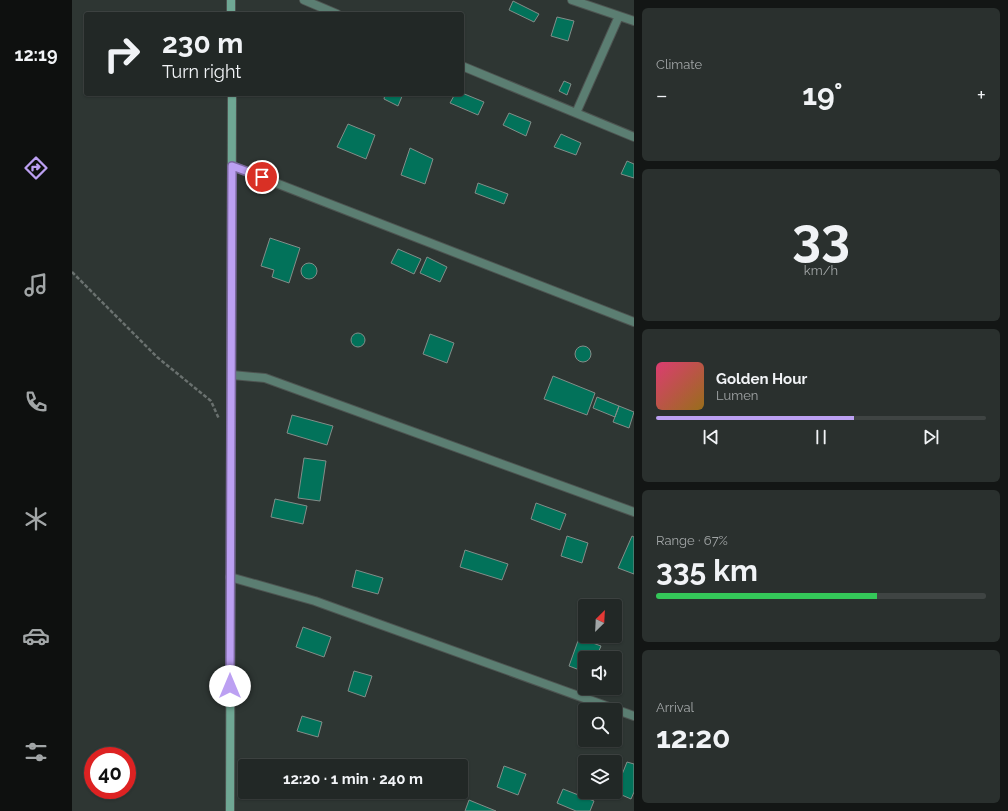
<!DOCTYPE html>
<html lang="en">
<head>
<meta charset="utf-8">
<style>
	body { margin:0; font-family:Raleway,sans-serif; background:#2a302e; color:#f1f3f6; height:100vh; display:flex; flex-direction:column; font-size:15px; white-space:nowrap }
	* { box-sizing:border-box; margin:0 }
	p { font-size:13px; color:#a2a6a7 }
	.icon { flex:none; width:22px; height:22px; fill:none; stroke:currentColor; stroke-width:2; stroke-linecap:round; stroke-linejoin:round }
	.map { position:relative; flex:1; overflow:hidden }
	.panel { display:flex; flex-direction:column; gap:8px; padding:8px; background:#131615; width:374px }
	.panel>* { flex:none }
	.hud { position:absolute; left:12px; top:12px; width:380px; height:84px; border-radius:4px; box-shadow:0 1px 3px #0004,0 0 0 1px #3f4443; background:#222826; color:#f1f3f6; overflow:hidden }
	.needle { width:26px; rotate:24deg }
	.fabs { position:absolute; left:506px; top:599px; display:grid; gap:8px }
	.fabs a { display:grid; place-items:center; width:44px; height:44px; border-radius:4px; background:#222826; box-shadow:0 1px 3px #0004,0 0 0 1px #3f4443; font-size:20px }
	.speed { position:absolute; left:12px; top:747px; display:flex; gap:8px; font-size:20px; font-weight:700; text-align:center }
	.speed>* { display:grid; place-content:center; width:52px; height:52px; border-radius:50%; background:#222826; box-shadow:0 1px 3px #0004,0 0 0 1px #3f4443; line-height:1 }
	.speed .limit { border:6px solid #d22; background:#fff; color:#111 }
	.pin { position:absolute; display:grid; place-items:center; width:34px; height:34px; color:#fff; margin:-17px; border:2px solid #fff; border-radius:50%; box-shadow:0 1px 4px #0007 }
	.me { position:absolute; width:44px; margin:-22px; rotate:0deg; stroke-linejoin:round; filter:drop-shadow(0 0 3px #0008) }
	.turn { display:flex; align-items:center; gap:14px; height:84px; padding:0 12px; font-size:18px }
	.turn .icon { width:52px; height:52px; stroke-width:2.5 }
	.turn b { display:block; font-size:28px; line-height:34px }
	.big { font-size:30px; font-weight:700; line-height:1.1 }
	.panel .card { flex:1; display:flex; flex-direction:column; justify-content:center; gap:6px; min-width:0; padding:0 14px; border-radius:6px; background:#2a302e }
	.panel .dial { align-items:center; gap:0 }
	.dial b { font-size:52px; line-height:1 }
	.song { display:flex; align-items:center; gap:12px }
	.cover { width:48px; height:48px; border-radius:6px; background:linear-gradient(135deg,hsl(340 70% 55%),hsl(40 70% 35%)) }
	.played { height:4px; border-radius:2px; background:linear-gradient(90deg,#bca0f2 60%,#3f4443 60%) }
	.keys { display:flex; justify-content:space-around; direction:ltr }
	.heat { display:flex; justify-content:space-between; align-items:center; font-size:22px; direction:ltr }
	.charge { height:6px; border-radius:3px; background:linear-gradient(90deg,#34c759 67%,#3f4443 0) }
	.trip { position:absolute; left:166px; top:759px; width:230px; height:40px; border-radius:4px; background:#222826; box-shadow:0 1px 3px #0004,0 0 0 1px #3f4443; font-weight:700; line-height:40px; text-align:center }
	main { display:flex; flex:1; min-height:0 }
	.menu { display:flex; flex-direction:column; width:72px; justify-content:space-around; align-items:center; background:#0e100f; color:#a2a6a7 }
	.menu .icon { width:28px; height:28px }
	.menu .selected { color:#bca0f2 }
	.menu b { font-size:18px; color:#f1f3f6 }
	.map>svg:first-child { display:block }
</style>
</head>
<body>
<main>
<nav class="menu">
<b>12:19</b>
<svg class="icon selected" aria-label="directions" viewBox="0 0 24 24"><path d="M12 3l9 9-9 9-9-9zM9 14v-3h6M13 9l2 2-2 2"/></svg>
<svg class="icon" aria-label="music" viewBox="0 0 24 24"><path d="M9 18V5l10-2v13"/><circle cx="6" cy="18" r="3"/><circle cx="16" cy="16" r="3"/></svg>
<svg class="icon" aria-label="phone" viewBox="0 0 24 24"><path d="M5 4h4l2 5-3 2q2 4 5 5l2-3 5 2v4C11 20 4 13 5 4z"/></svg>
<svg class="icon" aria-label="climate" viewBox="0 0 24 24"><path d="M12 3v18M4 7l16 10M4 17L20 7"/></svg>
<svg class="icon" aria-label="car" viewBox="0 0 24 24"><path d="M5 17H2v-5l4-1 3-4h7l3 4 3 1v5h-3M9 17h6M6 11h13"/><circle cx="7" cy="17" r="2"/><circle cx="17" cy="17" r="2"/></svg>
<svg class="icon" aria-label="filters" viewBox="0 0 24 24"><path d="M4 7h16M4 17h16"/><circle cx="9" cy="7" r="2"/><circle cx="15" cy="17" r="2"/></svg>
</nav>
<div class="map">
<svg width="562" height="811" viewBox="0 0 562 811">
	<rect width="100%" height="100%" fill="#2e3633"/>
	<path fill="#02725a" stroke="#838d89" d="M441 1 467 14 462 22 437 10Z
		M485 17 502 21 496 41 479 36Z
		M492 81 499 84 495 95 487 91Z
		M390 93 412 102 406 115 378 103 383 94Z
		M313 94H331L326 106 312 99Z
		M437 113 459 122 454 136 431 125Z
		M276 124 303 135 294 159 265 147Z
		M489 134 509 143 504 155 482 147Z
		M338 148 361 159 353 184 329 175Z
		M555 161 562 164V178L549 174Z
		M406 183 436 194 432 204 403 193Z
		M198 238 228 248 217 283 200 277 202 270 189 266Z
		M326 249 349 259 342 274 319 263Z
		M355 257 375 267 368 282 348 273Z
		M229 271a8 8 0 1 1 16 0a8 8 0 1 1-16 0Z
		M279 340a7 7 0 1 1 14 0a7 7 0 1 1-14 0Z
		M358 334 382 343 375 363 351 354Z
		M503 354a8 8 0 1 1 16 0a8 8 0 1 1-16 0Z
		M481 376 523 393 515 415 472 399Z
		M525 397 547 406 543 417 521 408Z
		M547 406 562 412 557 428 541 422Z
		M220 415 261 426 255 445 215 433Z
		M232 458 254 461 248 501 226 498Z
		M203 499 235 506 231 524 199 517Z
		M464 503 494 514 488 530 459 519Z
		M495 536 516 543 510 563 489 556Z
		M560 536 562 537V574L546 568Z
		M393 550 436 564 430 580 388 567Z
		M284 570 311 578 306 594 280 587Z
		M231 627 259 637 252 657 224 647Z
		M507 638 529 646 524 658H513V672L497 666Z
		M282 671 300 676 293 697 276 691Z
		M230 716 250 722 246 737 225 731Z
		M555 762 562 764V792L559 799 543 792Z
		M432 766 454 774 446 795 425 787Z
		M491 789 522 801 518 811H504L485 803Z
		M397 800 424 811H393Z"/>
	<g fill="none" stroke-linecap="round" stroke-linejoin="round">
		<g stroke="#4d5451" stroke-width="10">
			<path id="street" d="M232 0 265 14
				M500 0 562 21
				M390 66 562 137
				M504 113 547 16
				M160 166 562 322
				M160 375 193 378 562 512
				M158 577 243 601 562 716"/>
		</g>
		<g stroke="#4d5451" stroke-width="10">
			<path id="secondary" d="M159 0V14
				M158 811 160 94"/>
		</g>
		<path stroke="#6a716f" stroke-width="2.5" stroke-dasharray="4 2" stroke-linecap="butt" d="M0 272 85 357 139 401 147 419"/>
		<use href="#street" stroke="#5b7e72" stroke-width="8"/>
		<use href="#secondary" stroke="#6fa794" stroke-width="8"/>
	</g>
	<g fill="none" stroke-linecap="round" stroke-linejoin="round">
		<g stroke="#7a689d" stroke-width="10">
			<path id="route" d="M158 686 160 166 190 177"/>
		</g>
		<use href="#route" stroke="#bca0f2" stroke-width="7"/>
	</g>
</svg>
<div class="fabs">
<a><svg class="needle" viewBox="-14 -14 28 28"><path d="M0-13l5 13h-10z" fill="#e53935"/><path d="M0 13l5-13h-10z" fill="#a2a6a7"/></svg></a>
<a><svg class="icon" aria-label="sound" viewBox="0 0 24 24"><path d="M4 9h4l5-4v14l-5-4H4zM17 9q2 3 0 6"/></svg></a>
<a><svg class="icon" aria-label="search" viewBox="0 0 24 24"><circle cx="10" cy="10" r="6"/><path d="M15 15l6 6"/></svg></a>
<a><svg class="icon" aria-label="layers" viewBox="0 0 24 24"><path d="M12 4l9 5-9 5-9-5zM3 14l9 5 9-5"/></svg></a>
</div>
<div class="speed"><div class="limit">40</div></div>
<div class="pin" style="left:190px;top:177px;background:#d93025"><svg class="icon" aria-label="arrive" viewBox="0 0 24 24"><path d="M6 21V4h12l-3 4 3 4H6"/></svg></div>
<svg class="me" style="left:158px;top:686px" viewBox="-20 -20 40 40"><circle r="19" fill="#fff"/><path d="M0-13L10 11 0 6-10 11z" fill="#bca0f2"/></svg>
<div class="trip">12:20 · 1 min · 240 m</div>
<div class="hud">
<div class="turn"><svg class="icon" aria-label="right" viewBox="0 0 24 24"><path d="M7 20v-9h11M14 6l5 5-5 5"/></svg><div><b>230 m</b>Turn right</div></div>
</div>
</div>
<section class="panel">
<div class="card"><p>Climate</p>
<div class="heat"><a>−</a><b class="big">19°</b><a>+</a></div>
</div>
<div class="card dial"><b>33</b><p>km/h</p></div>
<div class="card">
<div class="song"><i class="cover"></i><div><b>Golden Hour</b><p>Lumen</p></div></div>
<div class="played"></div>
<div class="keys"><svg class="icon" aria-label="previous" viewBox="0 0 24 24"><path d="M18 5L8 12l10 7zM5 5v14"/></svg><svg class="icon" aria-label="pause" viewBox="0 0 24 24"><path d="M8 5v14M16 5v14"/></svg><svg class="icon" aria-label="next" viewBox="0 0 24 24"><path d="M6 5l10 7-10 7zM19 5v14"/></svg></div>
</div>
<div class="card"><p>Range · 67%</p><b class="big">335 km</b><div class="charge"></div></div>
<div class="card"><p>Arrival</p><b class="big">12:20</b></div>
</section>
</main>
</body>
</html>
